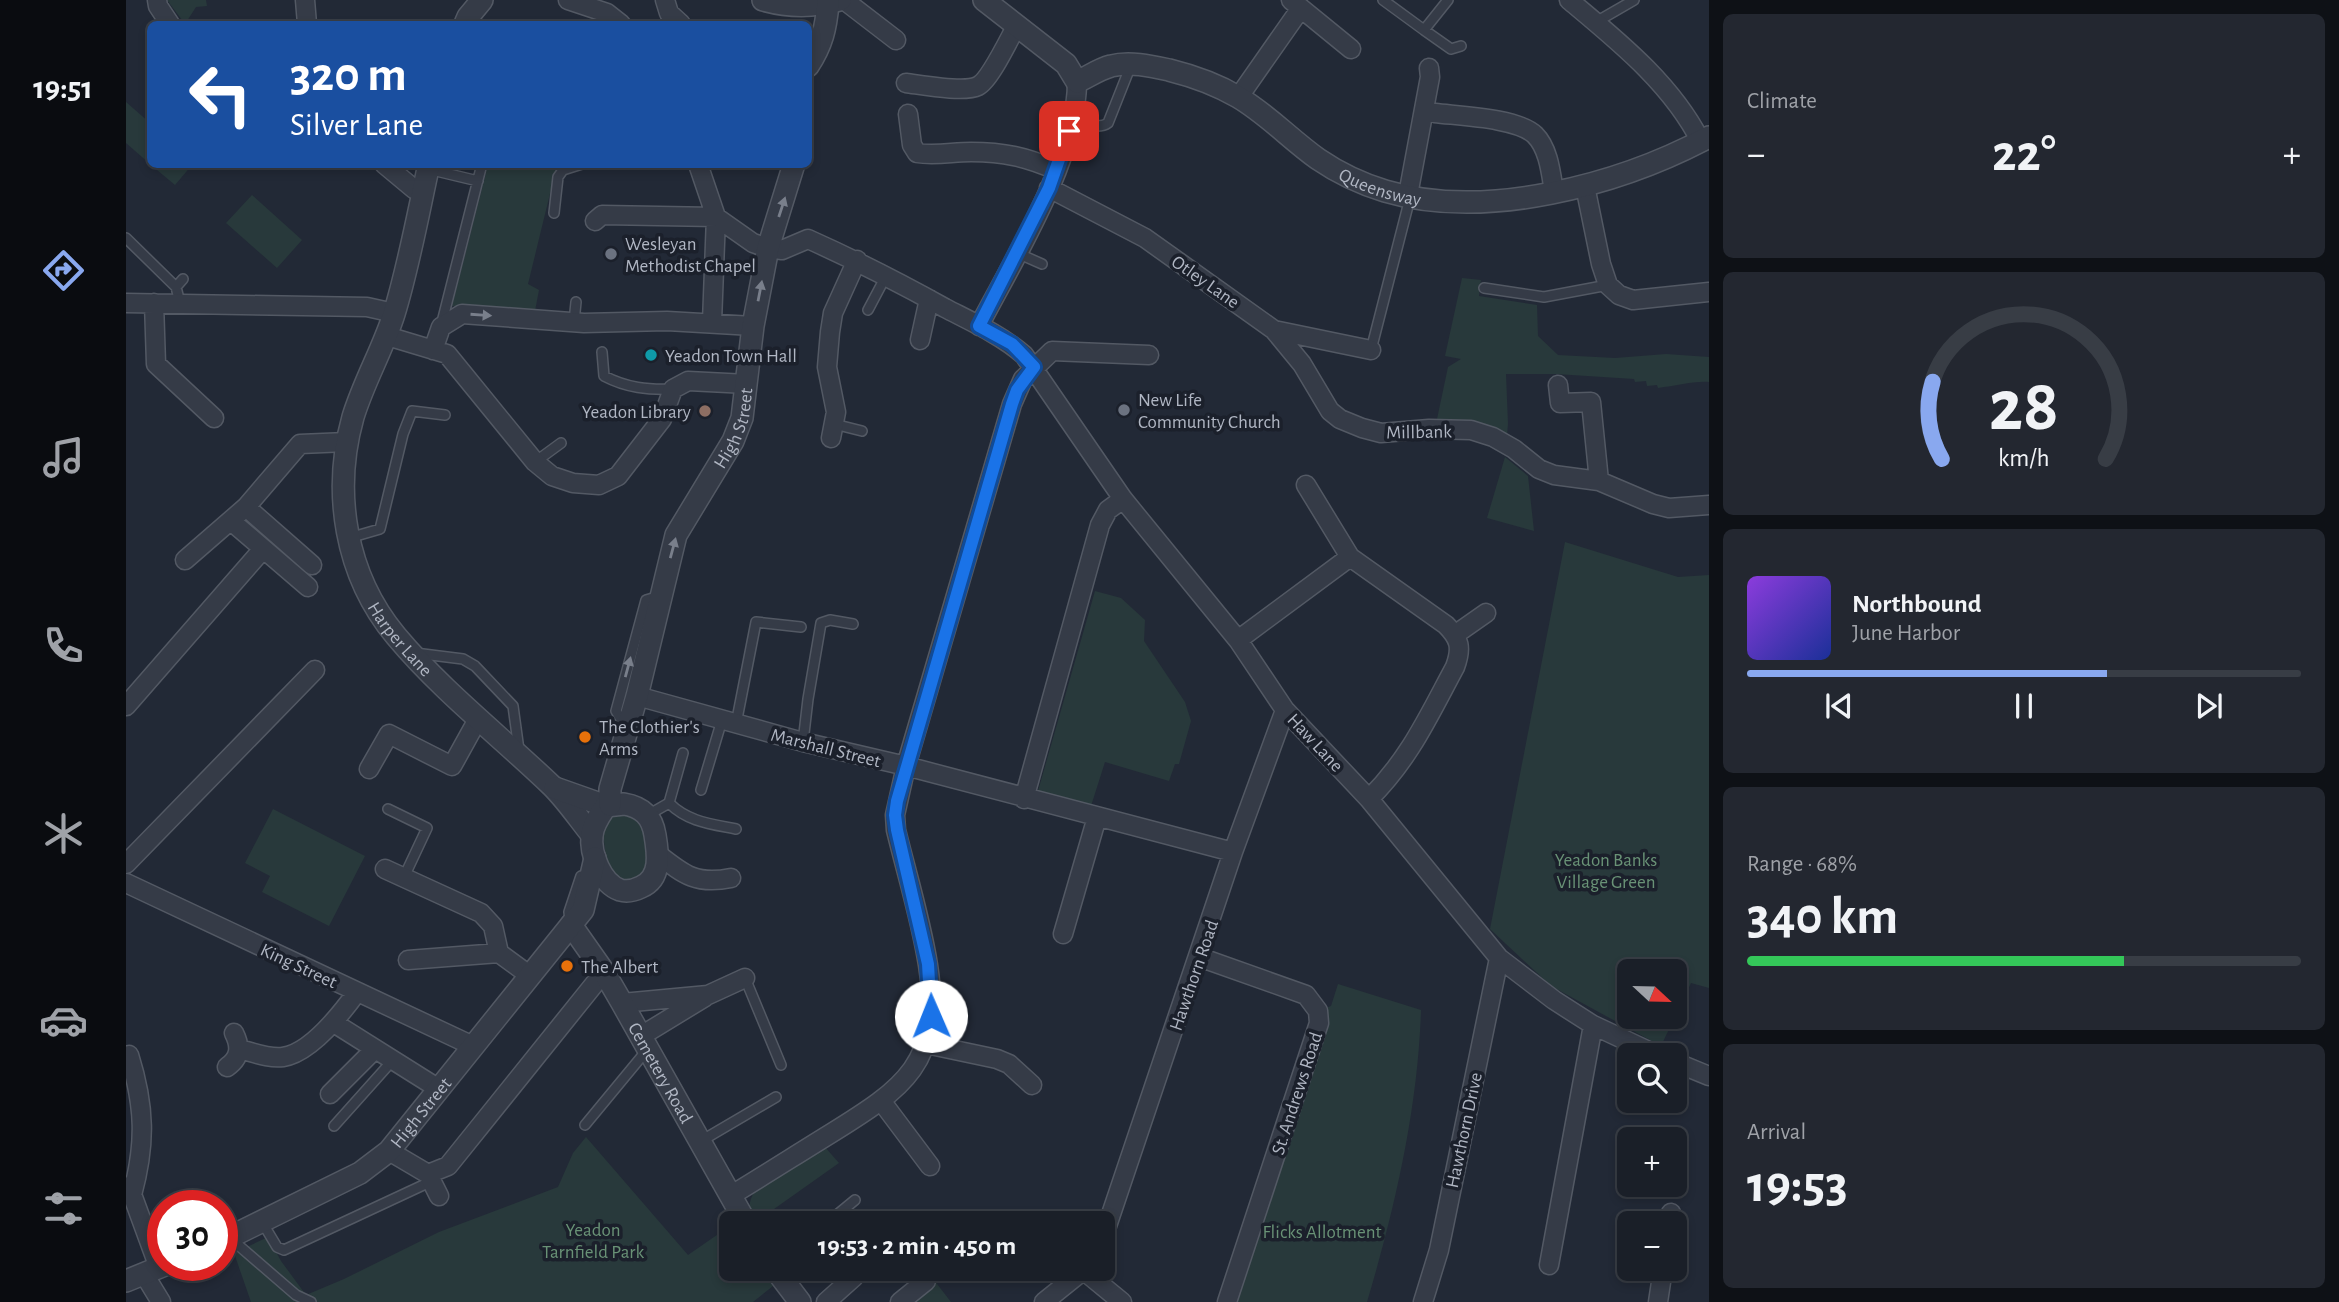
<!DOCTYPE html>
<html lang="en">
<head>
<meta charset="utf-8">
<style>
	body { margin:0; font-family:"Alegreya Sans",sans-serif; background:#232730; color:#f1f3f6; height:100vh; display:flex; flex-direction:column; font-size:26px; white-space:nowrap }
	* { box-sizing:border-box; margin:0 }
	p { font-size:23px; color:#9fa2a8 }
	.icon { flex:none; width:38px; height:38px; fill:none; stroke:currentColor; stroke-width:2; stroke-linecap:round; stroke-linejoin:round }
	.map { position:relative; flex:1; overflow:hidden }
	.side { display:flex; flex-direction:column; gap:14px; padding:14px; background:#0e1116; width:630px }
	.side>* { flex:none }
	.hud { position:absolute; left:21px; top:21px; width:665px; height:147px; border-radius:10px; box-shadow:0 4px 10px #0003,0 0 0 2px #383d45; background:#1a4fa0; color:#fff; overflow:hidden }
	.needle { width:46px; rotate:112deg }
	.buttons { position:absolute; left:1491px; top:959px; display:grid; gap:14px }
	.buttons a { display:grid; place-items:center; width:70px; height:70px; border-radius:10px; background:#1a1f28; box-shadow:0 4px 10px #0003,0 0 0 2px #383d45; font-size:35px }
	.speed { position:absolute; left:21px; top:1190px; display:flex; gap:14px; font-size:35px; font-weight:700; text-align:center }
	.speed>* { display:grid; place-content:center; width:91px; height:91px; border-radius:50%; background:#1a1f28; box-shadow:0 4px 10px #0003,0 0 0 2px #383d45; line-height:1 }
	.speed .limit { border:10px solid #d22; background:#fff; color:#111 }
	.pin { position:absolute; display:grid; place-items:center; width:60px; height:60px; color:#fff; margin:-30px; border-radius:14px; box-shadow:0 4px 10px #0006 }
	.me { position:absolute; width:77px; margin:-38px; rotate:359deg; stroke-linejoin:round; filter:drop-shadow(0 0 5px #0008) }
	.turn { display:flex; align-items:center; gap:24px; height:147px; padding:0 28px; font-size:32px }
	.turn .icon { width:91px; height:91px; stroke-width:2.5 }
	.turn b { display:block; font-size:49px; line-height:60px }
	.big { font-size:52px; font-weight:600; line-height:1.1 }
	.side .tile { flex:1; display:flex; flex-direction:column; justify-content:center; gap:10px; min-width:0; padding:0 24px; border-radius:10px; background:#232730 }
	.side .dial { align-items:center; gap:0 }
	.dial svg { height:182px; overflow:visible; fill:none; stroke:#383d45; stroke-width:7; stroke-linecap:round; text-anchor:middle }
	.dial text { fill:#f1f3f6; stroke:none }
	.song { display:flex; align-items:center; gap:21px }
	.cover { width:84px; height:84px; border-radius:10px; background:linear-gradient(135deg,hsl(270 70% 55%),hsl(230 70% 35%)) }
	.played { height:7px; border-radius:4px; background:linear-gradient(90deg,#89a8ef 65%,#383d45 65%) }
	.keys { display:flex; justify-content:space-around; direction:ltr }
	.heat { display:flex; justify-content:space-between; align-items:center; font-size:38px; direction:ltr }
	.charge { height:10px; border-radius:5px; background:linear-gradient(90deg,#34c759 68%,#383d45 0) }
	.trip { position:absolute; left:593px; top:1211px; width:396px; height:70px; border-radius:10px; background:#1a1f28; box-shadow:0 4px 10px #0003,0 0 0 2px #383d45; font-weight:600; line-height:70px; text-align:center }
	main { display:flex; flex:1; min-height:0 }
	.tabs { display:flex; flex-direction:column; width:126px; justify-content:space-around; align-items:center; background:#0a0c10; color:#9fa2a8 }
	.tabs .icon { width:49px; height:49px }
	.tabs .current { color:#89a8ef }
	.tabs b { font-size:32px; color:#f1f3f6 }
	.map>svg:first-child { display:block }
</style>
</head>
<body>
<main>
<nav class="tabs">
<b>19:51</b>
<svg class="icon current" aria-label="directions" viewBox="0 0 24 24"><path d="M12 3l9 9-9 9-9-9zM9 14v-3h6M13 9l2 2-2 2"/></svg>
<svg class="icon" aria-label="music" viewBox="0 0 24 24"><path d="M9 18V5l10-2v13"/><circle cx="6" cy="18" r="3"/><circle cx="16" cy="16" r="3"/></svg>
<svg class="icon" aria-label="phone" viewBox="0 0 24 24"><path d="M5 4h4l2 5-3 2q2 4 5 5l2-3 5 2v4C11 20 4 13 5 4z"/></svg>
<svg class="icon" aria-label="climate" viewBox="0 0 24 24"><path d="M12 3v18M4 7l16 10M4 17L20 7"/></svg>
<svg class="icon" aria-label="car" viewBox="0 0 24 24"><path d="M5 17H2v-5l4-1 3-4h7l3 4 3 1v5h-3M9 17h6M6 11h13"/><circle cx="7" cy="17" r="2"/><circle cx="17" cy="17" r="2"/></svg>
<svg class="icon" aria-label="filters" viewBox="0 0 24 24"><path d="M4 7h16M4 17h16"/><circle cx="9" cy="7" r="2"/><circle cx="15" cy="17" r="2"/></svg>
</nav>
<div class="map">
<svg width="1583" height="1302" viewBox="0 0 1583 1302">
	<rect width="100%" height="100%" fill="#222936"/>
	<path fill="#28393b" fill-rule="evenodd" d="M41 0H80L81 6 70 7 59 24Z
		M0 102 24 123V164L0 143Z
		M25 165H66L49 185Z
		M362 165H431L402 284 413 290 409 311 326 306Z
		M126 195 176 240 151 268 100 223Z
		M1336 278 1355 280 1353 296 1411 305 1412 336 1432 355 1489 358 1540 354 1583 357V382C1566 381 1550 386 1532 388L1531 385 1521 386 1520 381 1509 382 1508 379 1430 374H1380L1382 424 1381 435 1347 422 1311 419 1322 367 1335 359 1319 356Z
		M1379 457 1402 476 1408 531 1361 518Z
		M1439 542 1552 577 1583 575V988L1565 983 1535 1046 1425 986 1364 929ZM1503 971H1549V1017H1503Z
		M969 591 995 598 1019 620 1018 641 1059 702 1065 721 1053 764H1049L1043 781 979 762 965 806 912 791Z
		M147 809 239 856 203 926 136 892 144 876 119 863Z
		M494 813 507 816 517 827 523 859 521 867 516 875 502 882 493 880 481 867 477 833 483 817Z
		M1212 984 1295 1010C1292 1108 1269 1208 1241 1302H1110L1192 1011 1205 1006Z
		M460 1137 562 1255 601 1228 605 1234 606 1269H634L647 1286 627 1302H125L108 1253 142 1237 155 1261 180 1295 218 1279 313 1232 432 1187 447 1153Z
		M698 1146 713 1163 631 1221C623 1209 621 1206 628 1192Z
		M808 1280 825 1302H782Z"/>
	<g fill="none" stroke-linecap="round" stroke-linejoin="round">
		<g stroke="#535964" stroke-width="12">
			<path id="service" d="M1257 0 1298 30 1322 0
				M1470 22 1508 0
				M1298 30 1325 49 1335 46
				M945 122C956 123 973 130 982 123L1005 65
				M302 169 352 181
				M428 213 432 177 437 170 456 164
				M0 238 50 287 54 303
				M891 253 916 264
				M50 287 57 279
				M1358 288 1418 297 1482 285
				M742 310 760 276
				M448 322 450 302
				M315 326 356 164
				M1245 350 1284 198
				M476 352 478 376C501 388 522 390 547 389
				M708 424 736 431
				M409 462 435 443
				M223 538 254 529 277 434 286 411 319 415
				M289 653 337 659 349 666 387 706 393 750
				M610 724 630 622 675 627
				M499 726 490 711 520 600 534 596
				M677 742 682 699 695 623 704 620 727 624
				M575 790 596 720
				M543 803 557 753
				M262 809 301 828 278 877
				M522 815 543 803C562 822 585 824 610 829
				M444 920 443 912 455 876
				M619 978 655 1065
				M459 1125 521 1050
				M208 1126 267 1060
				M575 1141 650 1097
				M136 1222 151 1247 158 1250 306 1181
				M701 1223 729 1200
				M104 1238 170 1295 185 1302"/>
		</g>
		<g stroke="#535964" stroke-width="21">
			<path id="minor" d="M31 0 32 6 44 24
				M179 0 181 24
				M442 0 481 13 495 24
				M539 0 543 13 555 24
				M718 0 770 40
				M1165 0 1225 49
				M1443 0C1492 41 1546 84 1575 142
				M780 83C796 85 838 93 852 86 864 80 883 39 891 25
				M1112 98 1175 8
				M1309 113C1333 116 1392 118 1409 135 1423 149 1425 174 1428 192
				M782 114 786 145 791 153C809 156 827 152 845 152 878 152 900 157 930 170
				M258 164 288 189 298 191
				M572 164 590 217 627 243 642 248 656 250 682 239C729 260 774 283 819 308 846 322 875 335 898 355L997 499 1112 640 1159 710 1243 799 1373 958 1428 1000 1467 1025 1531 1055
				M1459 186 1475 264 1482 285 1493 295 1507 300 1583 292
				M923 188 1019 238 1148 330 1245 350
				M1282 195 1304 77 1303 68
				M469 221 476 215 590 217 586 322
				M0 303 241 307 268 313
				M28 303 30 364 88 418
				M853 326C888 259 951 158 951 82
				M1148 330 1176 364 1204 411 1214 419 1236 428 1255 433 1303 429 1345 430 1367 437 1388 449 1413 469 1428 475 1473 481 1527 504 1543 508 1583 505
				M261 336 321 354 409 462 426 476 447 483 473 485 492 476 536 419 547 389 562 381 621 384
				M794 340 803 299
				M307 350 315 327 336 314 458 323 541 321 627 326
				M1432 385 1434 403 1465 402 1473 481
				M705 438 710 412 701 367 704 332 707 313 731 260
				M1180 485 1224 557
				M120 507 186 565
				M105 521 182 587
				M59 560 120 507 174 444 221 442
				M1330 634 1360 613
				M1112 640 1224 557 1320 625C1334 639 1336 648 1329 667 1302 717 1284 758 1243 799
				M511 696 677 742 780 766 1107 852
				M0 706 137 549
				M243 769 263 734 326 766 352 719
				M898 799 974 525 982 510 997 499
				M533 855C558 875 571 885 605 878
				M0 864 189 670
				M259 869 355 913 367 926 373 953
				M0 883 347 1046
				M937 934 971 817
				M1073 957 1180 995 1192 1011 1193 1023 1101 1302
				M282 960 373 953 403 975
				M496 1003 582 995 619 978
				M208 1023 313 1089
				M515 1036 579 997
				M800 1044 871 1059 883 1064 906 1085
				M113 1049C126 1052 143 1059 157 1057 184 1053 215 1014 231 992
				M3 1055C19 1106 20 1144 6 1195
				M1549 1062 1583 1076
				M101 1067C114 1058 115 1047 108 1033
				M204 1094 249 1049
				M756 1102 804 1166
				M263 1151 302 1174 322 1166 478 972
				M302 1174 313 1196
				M3 1186 33 1268
				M604 1196C637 1176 670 1155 704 1134 778 1088 817 1063 802 965 795 920 781 875 770 830L769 815 780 766 886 404 897 379 926 351 1023 355
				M1544 1223 1545 1213
				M976 1241 1107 852 1159 710
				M1423 1265 1467 1025
				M957 1270 996 1302
				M18 1274 35 1302
				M700 1302 728 1277 722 1269
				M774 1302 800 1281
				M918 1302 959 1269
				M1297 1302 1313 1250 1373 958
				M1532 1302 1537 1269"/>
		</g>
		<g stroke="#535964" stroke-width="24">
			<g id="tertiary">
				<path d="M637 0C662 7 689 7 714 0"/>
				<path id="s1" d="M858 0 940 64 951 82C962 77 973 69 985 66 1003 61 1025 66 1043 70 1067 76 1090 84 1112 97 1141 114 1164 139 1192 159 1211 172 1236 184 1259 191 1359 221 1493 185 1583 137"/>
				<path d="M339 24 342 17 356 0"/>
				<path d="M682 66C696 45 700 28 702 3"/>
				<path id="s2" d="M303 164C292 214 283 265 268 314 257 349 238 381 227 417 206 492 219 575 270 636 317 692 374 736 426 786 441 801 453 819 466 835"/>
				<path d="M429 788 480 806"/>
				<path d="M498 804C516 807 526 816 529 835 532 853 536 878 515 887 509 890 501 892 494 890 475 883 464 854 466 835 467 824 474 815 480 806Z"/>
				<path id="s3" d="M484 805V789L511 696 550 535 607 441 616 418 627 326 642 248 668 164"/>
				<path id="s4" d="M445 925 478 972 496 1003 620 1223"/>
				<path id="s5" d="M96 1241 234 1173 263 1151 457 910 469 858"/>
				<path d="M649 1269 674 1302"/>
				<path d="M0 1281 39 1265"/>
			</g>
		</g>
		<use href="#service" stroke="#353b47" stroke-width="9"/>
		<use href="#minor" stroke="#353b47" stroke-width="18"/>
		<use href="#tertiary" stroke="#353b47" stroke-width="21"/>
	</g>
	<defs><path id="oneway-solid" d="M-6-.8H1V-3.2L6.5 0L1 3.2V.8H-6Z" transform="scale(1.75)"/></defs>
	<g fill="#797f8b">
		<use href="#oneway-solid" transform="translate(656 207) rotate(-72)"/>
		<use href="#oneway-solid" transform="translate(634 291) rotate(-79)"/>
		<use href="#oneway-solid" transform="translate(355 315) rotate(4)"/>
		<use href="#oneway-solid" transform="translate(547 548) rotate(-75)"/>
		<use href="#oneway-solid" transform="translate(502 667) rotate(-75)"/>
	</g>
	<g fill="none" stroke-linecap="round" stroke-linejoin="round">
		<g stroke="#114b97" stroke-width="18">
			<path id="route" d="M805 1016 802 964 771 830 769 815 771 801 886 404 891 390 908 367 886 344 853 326 923 188 943 131"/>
		</g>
		<use href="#route" stroke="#1a73e8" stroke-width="12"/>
	</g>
	<g fill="#6b7280" stroke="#1b202b" stroke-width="2.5">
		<circle cx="485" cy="254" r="7"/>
		<circle cx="998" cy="410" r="7"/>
	</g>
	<circle fill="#0f9aa8" stroke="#1b202b" stroke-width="2.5" cx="525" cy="355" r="7"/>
	<circle fill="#8d6e63" stroke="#1b202b" stroke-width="2.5" cx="579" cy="411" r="7"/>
	<g fill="#e8710a" stroke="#1b202b" stroke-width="2.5">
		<circle cx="459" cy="737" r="7"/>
		<circle cx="441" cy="966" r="7"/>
	</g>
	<g text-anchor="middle" stroke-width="7" stroke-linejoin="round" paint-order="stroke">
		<g font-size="19" fill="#b0b6c3" stroke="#1b202b">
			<text dy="7" stroke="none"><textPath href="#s1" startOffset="466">Queensway</textPath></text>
			<text transform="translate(1080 281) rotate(35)" y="7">Otley Lane</text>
			<text dy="7" stroke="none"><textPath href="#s3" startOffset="401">High Street</textPath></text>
			<text transform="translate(1293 431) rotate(-1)" y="7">Millbank</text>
			<text dy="7" stroke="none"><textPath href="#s2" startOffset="502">Harper Lane</textPath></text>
			<text transform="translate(1190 742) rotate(47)" y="7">Haw Lane</text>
			<text transform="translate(700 747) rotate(14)" y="7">Marshall Street</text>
			<text transform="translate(173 965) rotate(25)" y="7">King Street</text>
			<text transform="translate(1067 975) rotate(-71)" y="7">Hawthorn Road</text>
			<text dy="7" stroke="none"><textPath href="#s4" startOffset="173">Cemetery Road</textPath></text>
			<text transform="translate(1170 1093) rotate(-72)" y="7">St. Andrews Road</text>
			<text dy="7" stroke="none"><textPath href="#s5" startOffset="240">High Street</textPath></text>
			<text transform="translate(1337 1130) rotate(-78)" y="7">Hawthorn Drive</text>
		</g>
		<g font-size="19" fill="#b0b6c3" stroke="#1b202b" text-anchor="start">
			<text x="499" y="250">Wesleyan<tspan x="499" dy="22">Methodist Chapel</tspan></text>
			<text x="539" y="362">Yeadon Town Hall</text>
			<text x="1012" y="406">New Life<tspan x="1012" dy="22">Community Church</tspan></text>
			<text x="565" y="418" text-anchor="end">Yeadon Library</text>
			<text x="473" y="733">The Clothier's<tspan x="473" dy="22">Arms</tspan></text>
			<text x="455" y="973">The Albert</text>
		</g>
		<g font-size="19" fill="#699276" stroke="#1b202b">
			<text x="1480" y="866">Yeadon Banks<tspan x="1480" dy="22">Village Green</tspan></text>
			<text x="467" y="1236">Yeadon<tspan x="467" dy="22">Tarnfield Park</tspan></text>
			<text x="1196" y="1238">Flicks Allotment</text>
		</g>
	</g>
</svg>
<div class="buttons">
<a><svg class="needle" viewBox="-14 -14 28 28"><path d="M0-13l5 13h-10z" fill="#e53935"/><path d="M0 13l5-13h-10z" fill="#9fa2a8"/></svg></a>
<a><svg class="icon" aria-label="search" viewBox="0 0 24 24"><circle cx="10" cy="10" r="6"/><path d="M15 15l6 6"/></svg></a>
<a>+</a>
<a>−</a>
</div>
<div class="speed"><div class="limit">30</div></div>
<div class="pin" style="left:943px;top:131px;background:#d93025"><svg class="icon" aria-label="arrive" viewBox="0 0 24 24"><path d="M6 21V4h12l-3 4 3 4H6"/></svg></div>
<svg class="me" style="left:805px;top:1016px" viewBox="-20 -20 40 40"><circle r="19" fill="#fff"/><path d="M0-13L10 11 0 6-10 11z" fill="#1a73e8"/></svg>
<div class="trip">19:53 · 2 min · 450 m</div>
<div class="hud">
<div class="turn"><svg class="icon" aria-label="left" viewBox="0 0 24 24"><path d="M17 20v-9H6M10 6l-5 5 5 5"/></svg><div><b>320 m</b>Silver Lane</div></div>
</div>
</div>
<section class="side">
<div class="tile"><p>Climate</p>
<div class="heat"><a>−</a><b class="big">22°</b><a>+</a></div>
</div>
<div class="tile dial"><svg viewBox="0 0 100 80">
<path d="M14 69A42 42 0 1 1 86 69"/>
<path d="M14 69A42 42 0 0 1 10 35" stroke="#89a8ef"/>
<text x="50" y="56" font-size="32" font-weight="700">28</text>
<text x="50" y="72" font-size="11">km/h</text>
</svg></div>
<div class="tile">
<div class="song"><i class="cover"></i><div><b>Northbound</b><p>June Harbor</p></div></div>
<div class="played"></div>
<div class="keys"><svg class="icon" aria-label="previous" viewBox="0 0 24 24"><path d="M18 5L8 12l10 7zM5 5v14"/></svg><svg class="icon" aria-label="pause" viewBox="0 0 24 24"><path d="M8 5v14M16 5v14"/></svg><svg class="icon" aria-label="next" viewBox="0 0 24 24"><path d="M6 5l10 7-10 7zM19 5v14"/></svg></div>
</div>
<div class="tile"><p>Range · 68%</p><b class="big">340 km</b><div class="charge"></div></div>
<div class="tile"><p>Arrival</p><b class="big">19:53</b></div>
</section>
</main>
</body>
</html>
